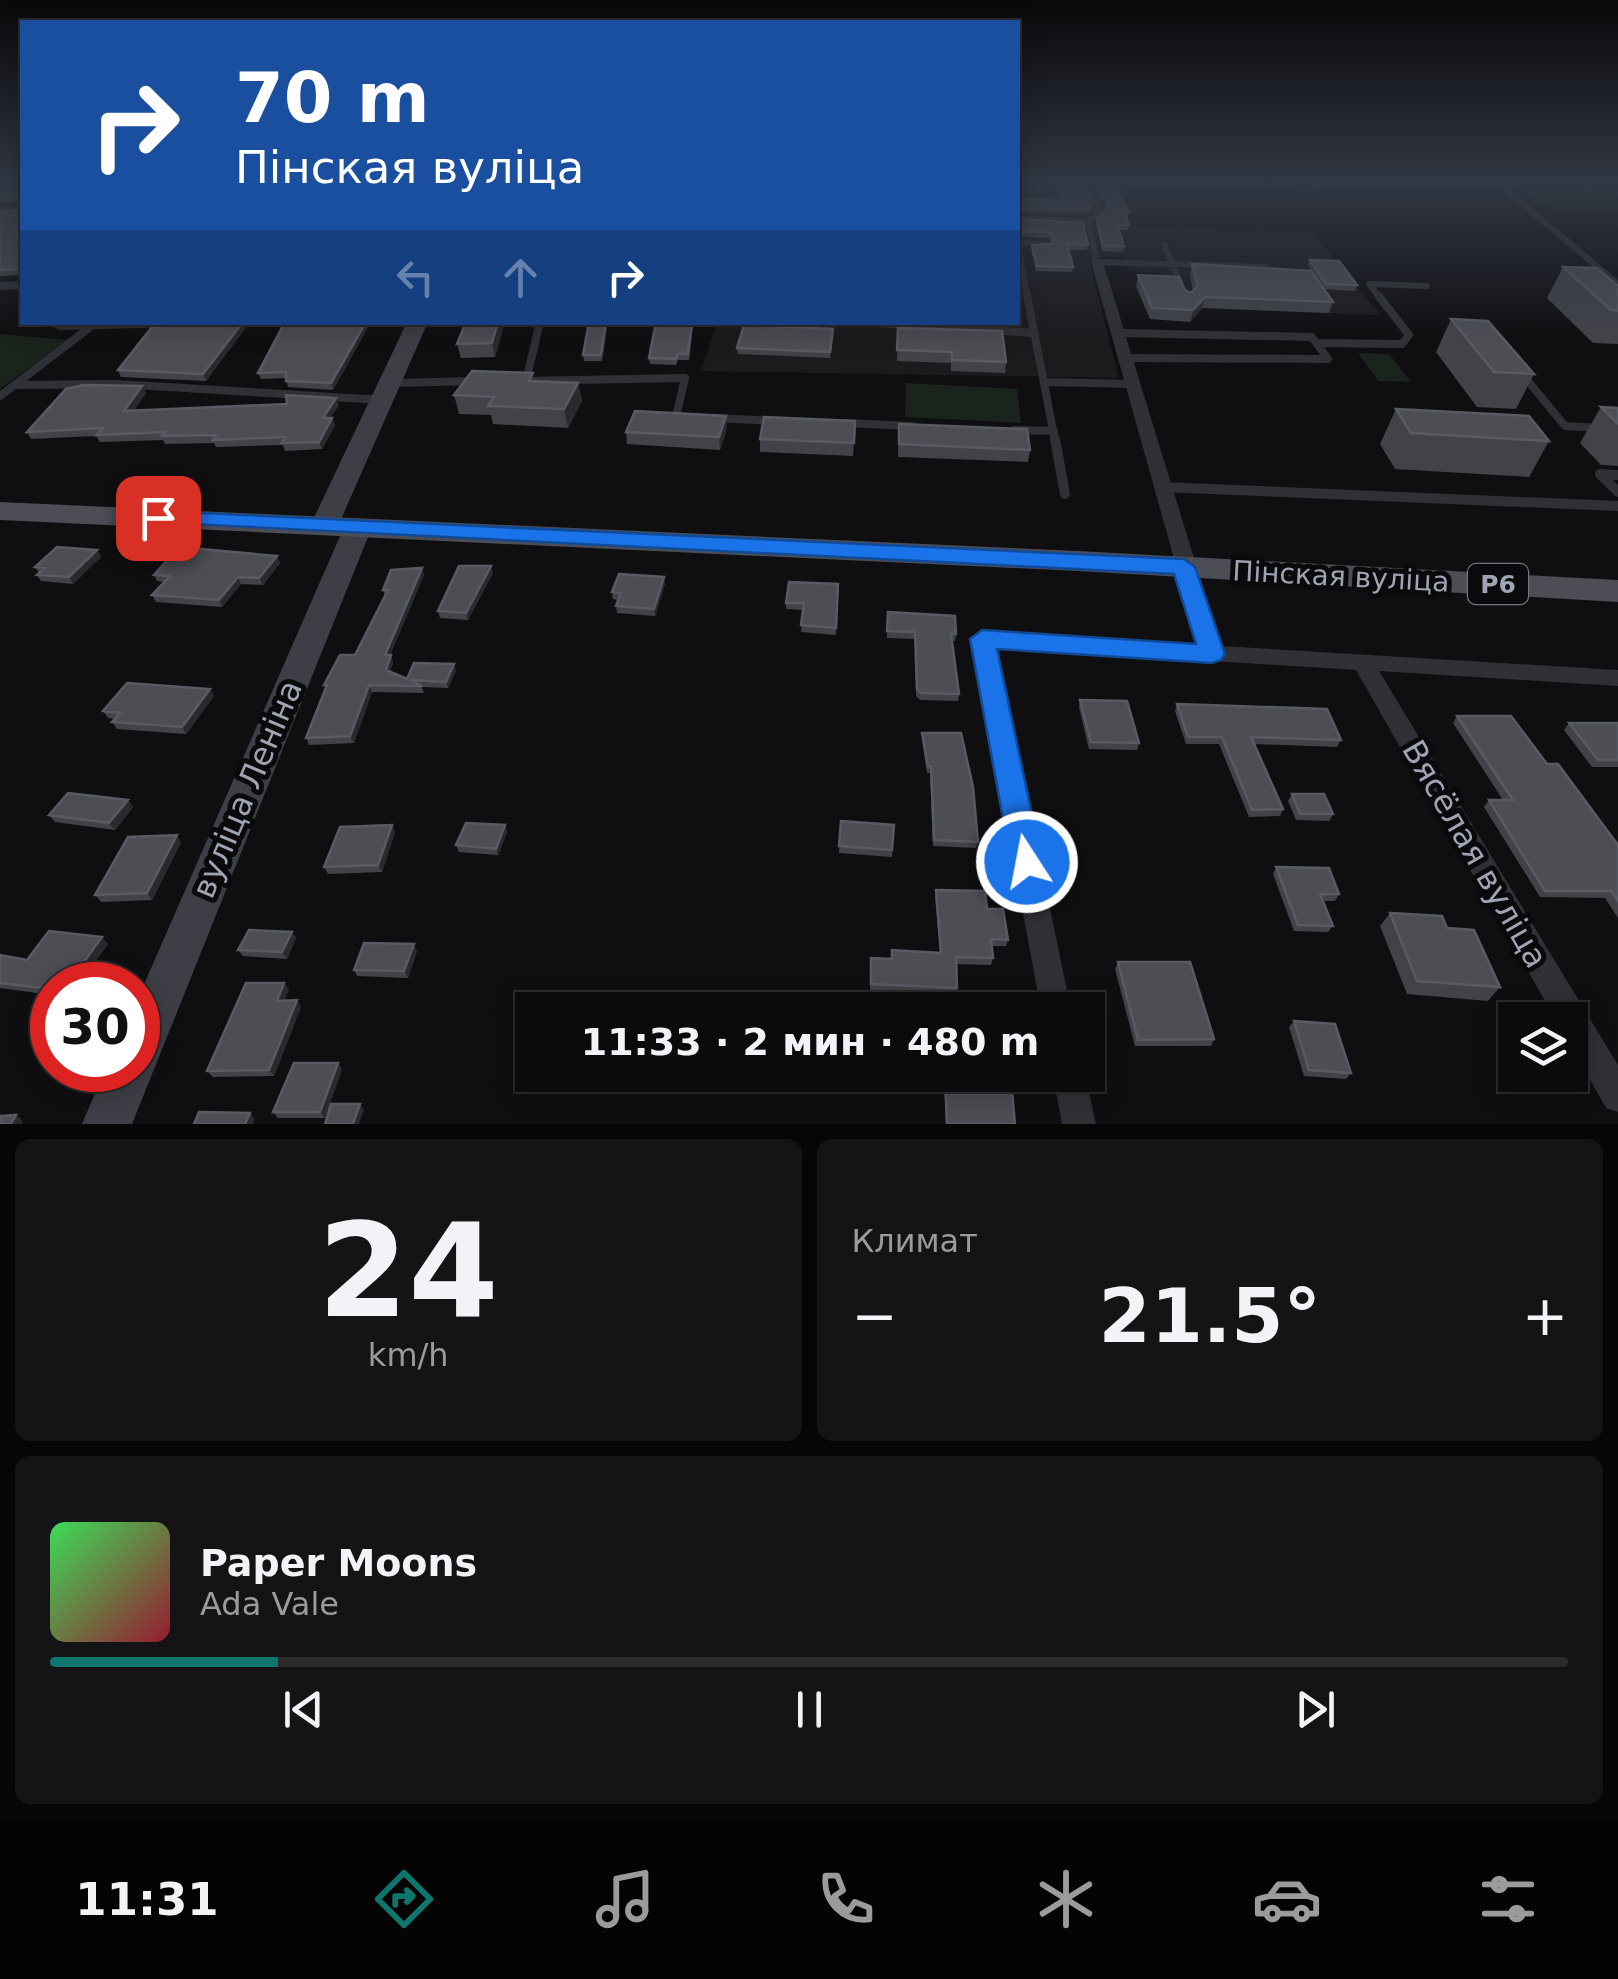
<!DOCTYPE html>
<html lang="ru">
<head>
<meta charset="utf-8">
<style>
	body { margin:0; font-family:"DejaVu Sans",sans-serif; background:#141416; color:#f1f3f6; height:100vh; display:flex; flex-direction:column; font-size:38px; white-space:nowrap }
	* { box-sizing:border-box; margin:0 }
	p { font-size:32px; color:#9a9b9d }
	.icon { flex:none; width:55px; height:55px; fill:none; stroke:currentColor; stroke-width:2; stroke-linecap:round; stroke-linejoin:round }
	.map { position:relative; height:1124px; overflow:hidden }
	.details { display:flex; flex-direction:column; gap:15px; padding:15px; background:#060607; flex:1 }
	.details>* { flex:none }
	.hud { position:absolute; left:20px; top:20px; width:1000px; height:305px; border-radius:0px; box-shadow:0 5px 25px #0003,0 0 0 2px #2b2b2e; background:#1a4fa0; color:#fff; overflow:hidden }
	.controls { position:absolute; left:1498px; top:1002px; display:grid; gap:20px }
	.controls a { display:grid; place-items:center; width:90px; height:90px; border-radius:0px; background:#0b0b0d; box-shadow:0 5px 25px #0003,0 0 0 2px #2b2b2e; font-size:50px }
	.speed { position:absolute; left:30px; top:962px; display:flex; gap:20px; font-size:50px; font-weight:700; text-align:center }
	.speed>* { display:grid; place-content:center; width:130px; height:130px; border-radius:50%; background:#0b0b0d; box-shadow:0 5px 25px #0003,0 0 0 2px #2b2b2e; line-height:1 }
	.speed .limit { border:15px solid #d22; background:#fff; color:#111 }
	.pin { position:absolute; display:grid; place-items:center; width:85px; height:85px; color:#fff; margin:-42px; border-radius:20px; box-shadow:0 5px 15px #0006 }
	.me { position:absolute; width:110px; margin:-55px; rotate:349deg; stroke-linejoin:round; filter:drop-shadow(0 0 8px #0008) }
	.turn { display:flex; align-items:center; gap:35px; height:210px; padding:0 50px; font-size:45px }
	.turn .icon { width:130px; height:130px; stroke-width:2.5 }
	.turn b { display:block; font-size:70px; line-height:85px }
	.lanes { display:flex; align-items:center; height:95px; padding:0 50px; background:#0003; justify-content:center; gap:50px; direction:ltr }
	.lanes .off { opacity:.35 }
	.big { font-size:75px; font-weight:800; line-height:1.1 }
	.details .widget { flex:1; display:flex; flex-direction:column; justify-content:center; gap:15px; min-width:0; padding:0 35px; border-radius:15px; background:#141416 }
	.details .dial { align-items:center; gap:0 }
	.dial b { font-size:130px; line-height:1 }
	.song { display:flex; align-items:center; gap:30px }
	.cover { width:120px; height:120px; border-radius:15px; background:linear-gradient(135deg,hsl(130 70% 55%),hsl(350 70% 35%)) }
	.played { height:10px; border-radius:5px; background:linear-gradient(90deg,#0f766e 15%,#2b2b2e 15%) }
	.keys { display:flex; justify-content:space-around; direction:ltr }
	.heat { display:flex; justify-content:space-between; align-items:center; font-size:55px; direction:ltr }
	.details .tiles { flex:1; display:grid; gap:15px; grid-template-columns:1fr 1fr }
	.widget:last-child { grid-column:span 2 }
	.trip { position:absolute; left:515px; top:992px; width:590px; height:100px; border-radius:0px; background:#0b0b0d; box-shadow:0 5px 25px #0003,0 0 0 2px #2b2b2e; font-weight:800; line-height:100px; text-align:center }
	.tabs { display:flex; height:160px; justify-content:space-around; align-items:center; background:#040405; color:#9a9b9d }
	.tabs .icon { width:70px; height:70px }
	.tabs .current { color:#0f766e }
	.tabs b { font-size:45px; color:#f1f3f6 }
	.map>svg:first-child { display:block }
</style>
</head>
<body>
<div class="map">
<svg width="1618" height="1124" viewBox="0 0 1618 1124">
	<rect width="100%" height="100%" fill="#0f0f11"/>
	<path fill="#1b1b1e" d="M1018 182H1109L1128 227 1312 232 1380 315 1202 308 1199 303 1166 292 1160 273 1129 271 1125 257 1110 256 1089 259 1119 378 701 371 717 323 1018 322Z"/>
	<path fill="#1b231d" d="M1502 182H1598L1618 196V211L1560 212Z
		M0 334 67 340 0 389Z
		M1358 353 1389 354 1411 382 1378 381Z
		M906 383 1017 389 1021 423 905 417Z"/>
	<g fill="none" stroke-linecap="round" stroke-linejoin="round">
		<path stroke="#303136" stroke-width="6" d="M1088 182 1101 212 1088 221 1097 262 1267 267
			M1497 182 1618 284
			M1018 200H1053L1043 182
			M1018 219 1088 221
			M1018 243 1046 244
			M1164 244 1181 285
			M1018 245 1028 298
			M1380 298 1369 284 1427 286"/>
		<path stroke="#303136" stroke-width="8" d="M1027 295 1055 441
			M859 322 1035 333
			M1121 333 1312 337 1328 359 1127 358
			M1317 343 1402 344 1409 335 1378 295
			M1523 375 1565 426 1618 429
			M522 381 685 378 676 417H682
			M526 381 540 322
			M1045 382 1134 384
			M392 383 475 381
			M15 385 117 384 383 400
			M0 396 89 328
			M714 418 777 421
			M844 423 912 426
			M1014 430 1054 431"/>
		<path stroke="#303136" stroke-width="10" d="M1055 439 1065 494
			M1618 475 1600 474 1618 492
			M1161 487 1618 506"/>
		<path fill="#303136" fill-rule="evenodd" d="M1562 182H1584L1618 189V195Z
			M0 207H22V213H0Z
			M1092 259 1103 262 1221 646 1618 670V686L1379 671 1618 1065V1112L1606 1108 1570 1044V1020H1556L1356 670 996 647 1071 1010H1041L972 639 975 634 983 631 1198 644 1091 262Z
			M22 281V289L0 290V282Z
			M54 322H225L218 326 59 330 52 326Z
			M1053 1075H1085L1096 1124H1062Z"/>
		<path fill="#3e3f46" fill-rule="evenodd" d="M407 322H428L338 526 334 532H314L310 526Z
			M358 518 368 521 372 527 132 1124H82L105 1070H138V998L344 527 348 521Z"/>
		<path fill="#4c4d55" fill-rule="evenodd" d="M0 502 1078 551 1618 580V602L1078 571 0 520Z"/>
	</g>
	<path fill="#424349" d="M0 182H22V275L0 276V211L22 210 20 203H0Z
		M1018 182 1042 188 1041 193 1018 194Z
		M1050 182H1084L1092 210 1086 214 1018 212V199L1058 200 1059 197Z
		M1093 182H1114L1129 212 1128 217H1127L1129 225 1128 230H1119L1124 246 1123 252 1102 251 1096 224 1097 219 1106 209Z
		M1201 182H1245L1244 185 1209 187Z
		M1283 182H1322L1324 185 1323 190 1295 189Z
		M1018 219 1088 245 1087 250H1068L1073 267 1072 272 1036 271 1031 250 1032 245 1051 244 1052 242 1049 238 1018 237Z
		M1310 260 1357 285 1355 291 1324 289 1308 265Z
		M1192 264 1333 302 1329 313 1202 308 1190 322 1150 319 1136 286 1138 275 1191 293 1193 291 1190 275Z
		M1563 267 1618 286V344L1593 343 1547 298Z
		M1451 319 1534 374 1516 409 1477 407 1436 352Z
		M250 322 206 381 121 377 118 370Z
		M285 322H367L368 327 333 390 288 387 286 378 261 379 258 373Z
		M505 322 495 357 461 358 457 344Z
		M589 322H608L602 361H584L583 355Z
		M693 327 689 360H678L676 365 650 364 649 358Z
		M898 328 1006 362 1005 373 951 371V363L897 361Z
		M833 334 830 358 738 354 737 348Z
		M535 381 578 383 582 401 568 428 493 424 491 415 459 414 454 395Z
		M142 386 146 393 133 411 339 405 330 418H332L335 425 322 449 285 451 283 445 216 447 214 443 165 444 163 440 100 442 96 436 31 439 27 432Z
		M1601 407 1618 408V466L1601 465 1580 443Z
		M1396 409 1549 441 1529 477 1395 469 1380 444Z
		M855 421 853 456 760 452V439Z
		M899 424 1030 450 1028 462 898 457Z
		M727 428 720 450 627 444 626 432Z
		M97 550 101 557 73 584 41 581 37 575 39 573 35 567Z
		M277 556 280 563 263 585 241 584 222 607 156 602 152 595 164 582 157 581 154 575Z
		M493 573 468 620 440 618 438 611Z
		M424 575 390 655 393 662 390 672 407 679 456 671 448 688 422 687 424 693 372 692 354 743 309 745 306 738 326 689 324 685 355 655 385 595 383 590Z
		M665 584 655 616 617 613 616 606 618 600 613 599 612 592Z
		M838 584 836 635 801 632 803 610 786 609V603Z
		M888 612 956 634 955 641H952L959 694 958 701 920 700 916 696 915 639 887 638Z
		M210 689 214 696 186 734 117 729 112 722 115 719 108 718 103 711Z
		M1080 700 1139 743 1137 750 1089 749 1079 707Z
		M1177 704 1341 740 1337 747 1254 744 1283 809 1280 816 1249 817 1219 744H1186L1175 711Z
		M1457 716 1547 764 1618 845V918L1605 898 1540 897 1484 807 1489 800H1503L1453 723Z
		M1569 723H1618V767H1592L1564 730Z
		M922 733 978 842 976 848 933 846 930 773H927L922 740Z
		M1292 794 1333 814 1329 821 1296 820 1288 801Z
		M128 800 133 807 115 830 55 822 49 815Z
		M841 821 894 825 892 857 839 853Z
		M392 825 395 832 382 872 328 874 324 867Z
		M505 825 507 832 498 855 459 852 456 845Z
		M181 842 152 900 101 902 95 895Z
		M1276 867 1339 894 1335 901H1323L1333 926 1328 932 1294 931 1273 874Z
		M936 890 987 909 1008 940 1006 946H991L993 958 991 965 956 964 957 988 956 994 870 990 871 958 891 959 892 950 940 953 935 897Z
		M1390 913 1447 928 1500 987 1488 1001 1407 994 1380 926Z
		M292 932 296 938 287 959 243 956 238 950Z
		M108 944 78 985H52V995L0 988V955L27 960Z
		M417 951 408 978 357 976 354 970Z
		M1118 962 1214 1039 1211 1046H1135L1115 969Z
		M289 989 284 1000 301 1007 274 1076 213 1077 207 1071Z
		M1294 1021 1351 1073 1346 1079 1304 1076 1289 1027Z
		M342 1069 325 1118H278L273 1112Z
		M945 1077 1015 1124H946L944 1083Z"/>
	<path fill="#292a2e" d="M1205 297 1202 308 1190 322 1193 310Z
		M243 322H250L206 381 203 374Z
		M366 322 368 327 333 390 331 383Z
		M498 322H505L495 357 492 343Z
		M606 322H608L602 361 601 355Z
		M578 383 582 401 568 428 564 409Z
		M142 386 146 393 128 418 124 411Z
		M336 398 339 405 325 426 323 418Z
		M726 416 727 428 720 450 719 437Z
		M332 418 335 425 322 449 319 442Z
		M97 550 101 557 73 584 69 577Z
		M277 556 280 563 263 585 259 578Z
		M491 566 493 573 468 620 466 613Z
		M422 568 424 575 387 662 385 655Z
		M238 577 241 584 222 607 219 600Z
		M664 577 665 584 655 616 654 609Z
		M391 655 393 662 388 677 386 670Z
		M454 664 456 671 448 688 446 682Z
		M369 685 372 692 354 743 350 736Z
		M210 689 214 696 186 734 182 727Z
		M128 800 133 807 115 830 109 823Z
		M392 825 395 832 382 872 378 865Z
		M505 825 507 832 498 855 496 849Z
		M177 835 181 842 152 900 147 893Z
		M292 932 296 938 287 959 282 952Z
		M102 937 108 944 78 985H67Z
		M414 944 417 951 408 978 404 971Z
		M284 983 289 989 282 1007 277 1001Z
		M297 1000 301 1007 274 1076 269 1070Z
		M338 1063 342 1069 325 1118 320 1112Z
		M360 1104 364 1110 359 1124H353Z
		M250 1113 255 1119 253 1124H245Z
		M16 1115 23 1121 22 1124H11Z"/>
	<path fill="#4c4e54" stroke="#595b63" stroke-width="2.5" d="M0 182H22V269L0 270V211L22 210 19 198H0Z
		M1018 182H1040L1042 188 1018 189Z
		M1054 182H1084L1093 204 1087 209 1018 208V199L1058 200 1060 193Z
		M1096 182H1114L1129 212H1125L1129 225H1117L1124 246H1103L1097 219 1109 206Z
		M1291 182H1322L1324 185 1296 184Z
		M1018 219 1083 223 1088 245 1067 244 1073 267 1037 266 1032 245 1051 244 1054 238 1050 232H1018Z
		M1310 260 1339 261 1357 285 1326 284Z
		M1192 264 1311 271 1333 302 1205 297 1193 310 1152 308 1138 275 1179 277 1185 290 1191 293 1198 286Z
		M1563 267 1597 268 1618 286V311L1611 310Z
		M1451 319 1488 321 1534 374 1494 372Z
		M243 322 203 374 118 370 152 327 216 322Z
		M285 322H366L331 383 286 381V372L258 373Z
		M466 322H498L492 343 457 344Z
		M589 322H606L601 355H583Z
		M656 322H692L688 354H678L676 359 649 358Z
		M744 325 833 329 830 352 737 348Z
		M898 328 1002 331 1006 362 952 360V352L897 350Z
		M472 371 533 373 529 381 578 383 564 409 488 406 494 397 454 395Z
		M84 385 142 386 124 411 287 404 286 395 336 398 323 418H332L319 442 282 443 286 437 213 440 216 435 162 436 166 432 96 435 103 428 27 432 66 389Z
		M1601 407 1618 408V424Z
		M1396 409 1529 416 1549 441 1411 433Z
		M635 411 726 416 719 437 626 432Z
		M764 417 855 421 854 443 760 439Z
		M899 424 1027 429 1030 450 899 444Z
		M57 547 97 550 69 577 37 575 45 568 35 567Z
		M179 547 277 556 259 578 238 577 219 600 152 595 170 576 154 575Z
		M459 566H491L466 613 438 611Z
		M422 568 385 655H391L386 670 407 679 414 663 454 664 446 682 410 680 422 686 369 685 350 736 306 738 327 685H324L340 655H355L388 590H383L391 570Z
		M619 574 664 577 654 609 616 606 621 593 612 592Z
		M789 582 838 584 836 628 801 625 804 603H786Z
		M888 612 955 616 956 634H951L959 694 921 693 917 689 915 632 887 631Z
		M127 683 210 689 182 727 112 722 120 713 103 711Z
		M1080 700 1127 701 1139 743 1091 742Z
		M1177 704 1327 709 1341 740 1251 737 1283 809 1252 810 1222 737H1188Z
		M1457 716H1511L1547 764H1558L1618 845V901L1611 891H1545L1489 800H1513Z
		M1569 723H1618V760H1598Z
		M922 733H961L973 787 978 842 934 840 931 766H928Z
		M68 793 128 800 109 823 49 815Z
		M1292 794H1324L1333 814H1300Z
		M841 821 894 825 892 850 839 846Z
		M466 823 505 825 496 849 456 845Z
		M392 825 378 865 324 867 340 827Z
		M177 835 147 893 95 895 128 837Z
		M1276 867 1329 868 1339 894H1320L1333 926 1298 925Z
		M936 890 985 891 987 909H1003L1008 940 991 939 993 958 956 957 957 988 871 984V958L892 959V950L941 953Z
		M1390 913 1442 916 1447 928 1474 930 1500 987 1417 981Z
		M249 930 292 932 282 952 238 950Z
		M49 931 102 937 67 985H52V989L0 983V955L27 960Z
		M364 943 414 944 404 971 354 970Z
		M1118 962H1190L1214 1039 1138 1040Z
		M246 983H284L277 1001 297 1000 269 1070 207 1071Z
		M948 1003 1012 1010H1013H948Z
		M1294 1021 1335 1024 1351 1073 1309 1070Z
		M294 1063H338L320 1112H273Z
		M945 1077 1011 1081 1015 1124H947Z
		M331 1104H360L353 1124H325Z
		M199 1112 250 1113 245 1124H194Z
		M16 1115 11 1124H0V1116Z"/>
	<linearGradient id="sky" x2="0" y2="1"><stop stop-color="#080809"/><stop offset="0.54" stop-color="#313743"/><stop offset="1" stop-color="#313743" stop-opacity="0"/></linearGradient>
	<rect width="1618" height="339" fill="url(#sky)"/>
	<path fill="#1a73e8" stroke="#114b97" stroke-width="2.5" d="M158 511 1184 559 1195 567 1225 654 1221 660 1212 663 997 649 1042 862 1038 871 1027 875 1016 871 1011 862 970 639 982 630 1196 644 1174 574 151 522 148 518Z"/>
	<g text-anchor="middle" stroke-width="10" stroke-linejoin="round" paint-order="stroke">
		<rect fill="#0a0a0c" stroke="#727681" stroke-width="2.5" x="1468" y="564" width="60" height="40" rx="8"/>
		<g font-size="25" font-weight="bold" fill="#9fa4b3">
			<text x="1498" y="593">Р6</text>
		</g>
		<g font-size="28" fill="#9fa4b3" stroke="#0a0a0c">
			<text transform="translate(1341 576) rotate(3)" y="10">Пінская вуліца</text>
		</g>
		<g font-size="32" fill="#9fa4b3" stroke="#0a0a0c">
			<text transform="translate(247 789) rotate(-67)" y="11">вуліца Леніна</text>
			<text transform="translate(1475 854) rotate(60)" y="11">Вясёлая вуліца</text>
		</g>
	</g>
</svg>
<div class="controls">
<a><svg class="icon" aria-label="layers" viewBox="0 0 24 24"><path d="M12 4l9 5-9 5-9-5zM3 14l9 5 9-5"/></svg></a>
</div>
<div class="speed"><div class="limit">30</div></div>
<div class="pin" style="left:158px;top:518px;background:#d93025"><svg class="icon" aria-label="arrive" viewBox="0 0 24 24"><path d="M6 21V4h12l-3 4 3 4H6"/></svg></div>
<svg class="me" style="left:1027px;top:862px" viewBox="-20 -20 40 40"><circle r="17" fill="#1a73e8" stroke="#fff" stroke-width="3"/><path d="M0-11L8 9 0 5-8 9z" fill="#fff"/></svg>
<div class="trip">11:33 · 2 мин · 480 m</div>
<div class="hud">
<div class="turn"><svg class="icon" aria-label="right" viewBox="0 0 24 24"><path d="M7 20v-9h11M14 6l5 5-5 5"/></svg><div><b>70 m</b>Пінская вуліца</div></div>
<div class="lanes"><svg class="icon off" aria-label="left" viewBox="0 0 24 24"><path d="M17 20v-9H6M10 6l-5 5 5 5"/></svg><svg class="icon off" aria-label="ahead" viewBox="0 0 24 24"><path d="M12 20V5M6 11l6-6 6 6"/></svg><svg class="icon" aria-label="right" viewBox="0 0 24 24"><path d="M7 20v-9h11M14 6l5 5-5 5"/></svg></div>
</div>
</div>
<section class="details">
<div class="tiles">
<div class="widget dial"><b>24</b><p>km/h</p></div>
<div class="widget"><p>Климат</p>
<div class="heat"><a>−</a><b class="big">21.5°</b><a>+</a></div>
</div>
<div class="widget">
<div class="song"><i class="cover"></i><div><b>Paper Moons</b><p>Ada Vale</p></div></div>
<div class="played"></div>
<div class="keys"><svg class="icon" aria-label="previous" viewBox="0 0 24 24"><path d="M18 5L8 12l10 7zM5 5v14"/></svg><svg class="icon" aria-label="pause" viewBox="0 0 24 24"><path d="M8 5v14M16 5v14"/></svg><svg class="icon" aria-label="next" viewBox="0 0 24 24"><path d="M6 5l10 7-10 7zM19 5v14"/></svg></div>
</div>
</div>
</section>
<nav class="tabs">
<b>11:31</b>
<svg class="icon current" aria-label="directions" viewBox="0 0 24 24"><path d="M12 3l9 9-9 9-9-9zM9 14v-3h6M13 9l2 2-2 2"/></svg>
<svg class="icon" aria-label="music" viewBox="0 0 24 24"><path d="M9 18V5l10-2v13"/><circle cx="6" cy="18" r="3"/><circle cx="16" cy="16" r="3"/></svg>
<svg class="icon" aria-label="phone" viewBox="0 0 24 24"><path d="M5 4h4l2 5-3 2q2 4 5 5l2-3 5 2v4C11 20 4 13 5 4z"/></svg>
<svg class="icon" aria-label="climate" viewBox="0 0 24 24"><path d="M12 3v18M4 7l16 10M4 17L20 7"/></svg>
<svg class="icon" aria-label="car" viewBox="0 0 24 24"><path d="M5 17H2v-5l4-1 3-4h7l3 4 3 1v5h-3M9 17h6M6 11h13"/><circle cx="7" cy="17" r="2"/><circle cx="17" cy="17" r="2"/></svg>
<svg class="icon" aria-label="filters" viewBox="0 0 24 24"><path d="M4 7h16M4 17h16"/><circle cx="9" cy="7" r="2"/><circle cx="15" cy="17" r="2"/></svg>
</nav>
</body>
</html>
